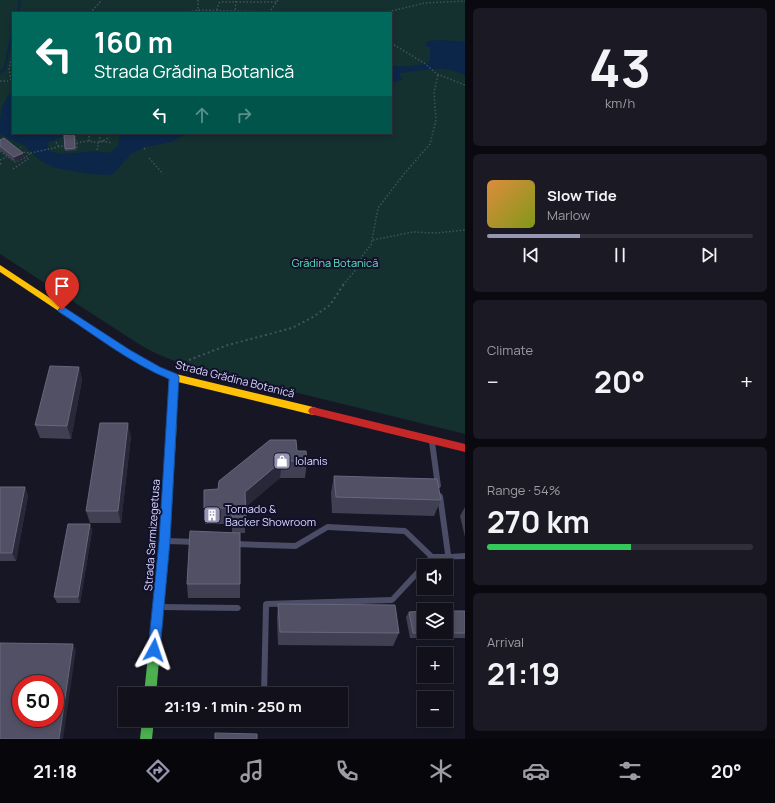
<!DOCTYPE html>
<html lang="en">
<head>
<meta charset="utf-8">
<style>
	body { margin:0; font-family:Manrope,sans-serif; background:#1a1924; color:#f1f3f6; height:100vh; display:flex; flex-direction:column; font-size:15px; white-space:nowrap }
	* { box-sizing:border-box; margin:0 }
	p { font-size:13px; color:#9c9da3 }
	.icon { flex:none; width:22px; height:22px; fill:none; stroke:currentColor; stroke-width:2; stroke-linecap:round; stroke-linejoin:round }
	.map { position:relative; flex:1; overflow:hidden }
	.panel { display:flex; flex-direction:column; gap:8px; padding:8px; background:#09090f; width:310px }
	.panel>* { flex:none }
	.guide { position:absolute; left:12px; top:12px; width:380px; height:122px; border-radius:0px; box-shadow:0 2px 6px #0003,0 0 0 1px #30303a; background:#00695c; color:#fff; overflow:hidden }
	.controls { position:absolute; left:417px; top:559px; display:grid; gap:8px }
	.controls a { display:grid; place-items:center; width:36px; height:36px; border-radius:0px; background:#11101b; box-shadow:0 2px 6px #0003,0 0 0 1px #30303a; font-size:20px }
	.speed { position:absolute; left:12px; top:675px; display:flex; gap:8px; font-size:20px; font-weight:700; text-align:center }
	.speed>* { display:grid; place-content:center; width:52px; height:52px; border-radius:50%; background:#11101b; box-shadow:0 2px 6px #0003,0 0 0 1px #30303a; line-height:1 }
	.speed .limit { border:6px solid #d22; background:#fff; color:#111 }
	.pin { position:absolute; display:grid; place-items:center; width:34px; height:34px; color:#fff; margin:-41px -17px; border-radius:50% 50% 50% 0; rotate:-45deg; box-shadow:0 0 4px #0007 }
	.pin .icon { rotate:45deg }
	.me { position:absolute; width:44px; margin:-22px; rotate:5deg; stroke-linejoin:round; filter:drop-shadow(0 0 3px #0008) }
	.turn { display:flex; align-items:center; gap:14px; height:84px; padding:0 16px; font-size:18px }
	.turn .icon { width:52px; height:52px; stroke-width:2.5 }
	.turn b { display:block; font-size:28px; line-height:34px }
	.lanes { display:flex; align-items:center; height:38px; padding:0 16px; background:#0003; justify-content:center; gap:20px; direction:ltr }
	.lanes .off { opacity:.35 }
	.big { font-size:30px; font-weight:700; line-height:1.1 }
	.panel .card { flex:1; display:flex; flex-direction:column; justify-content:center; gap:6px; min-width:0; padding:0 14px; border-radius:6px; background:#1a1924 }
	.panel .dial { align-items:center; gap:0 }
	.dial b { font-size:52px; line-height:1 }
	.song { display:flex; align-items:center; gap:12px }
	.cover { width:48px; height:48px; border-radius:6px; background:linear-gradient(135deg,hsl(30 70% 55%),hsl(70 70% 35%)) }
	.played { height:4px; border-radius:2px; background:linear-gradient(90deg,#9695b2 35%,#30303a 35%) }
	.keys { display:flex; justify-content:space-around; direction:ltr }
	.heat { display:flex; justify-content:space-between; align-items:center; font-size:22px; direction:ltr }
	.charge { height:6px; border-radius:3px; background:linear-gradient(90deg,#34c759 54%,#30303a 0) }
	.trip { position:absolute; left:118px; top:687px; width:230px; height:40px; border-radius:0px; background:#11101b; box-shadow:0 2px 6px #0003,0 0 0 1px #30303a; font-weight:700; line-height:40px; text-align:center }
	.dock { display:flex; height:64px; justify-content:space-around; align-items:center; background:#07060b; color:#9c9da3 }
	.dock .icon { width:28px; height:28px }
	.dock .on { color:#9695b2 }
	.dock b { font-size:18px; color:#f1f3f6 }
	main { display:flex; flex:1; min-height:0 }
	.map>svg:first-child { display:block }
</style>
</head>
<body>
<main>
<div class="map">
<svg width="465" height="739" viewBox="0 0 465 739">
	<rect width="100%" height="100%" fill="#171624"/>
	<path fill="#14302f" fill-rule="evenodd" d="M0 0H465V434L192 367C171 360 152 353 134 341L0 254ZM13 13H391V133H13Z"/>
	<path fill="#0c2649" d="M443 40 465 42V75C441 64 425 70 400 73L399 75 403 80 391 83V66C404 66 419 68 430 61V48L426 46 425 43 428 41Z
		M13 90V133H90L64 136 47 143 49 150 51 152 62 154 95 151 109 153 118 146 120 133H189L171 142 145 147 131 154 112 175 90 174 56 168 41 161 25 146 0 134C0 117 0 103 13 90Z"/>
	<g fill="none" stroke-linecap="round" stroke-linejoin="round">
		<path stroke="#0c2649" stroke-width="2" d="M18 13 20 0
			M0 73 5 68 13 29"/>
		<path stroke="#445260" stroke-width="1.5" stroke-dasharray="1.5 2" stroke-linecap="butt" d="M198 0V13
			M217 10 219 3 221 2H277
			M90 13 102 0
			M185 13 198 10 306 13
			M235 13 236 1
			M269 13 278 0
			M371 13 387 12 425 3 465 1
			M391 43 424 63 437 74 465 85
			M11 80 9 69 13 52
			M0 81H8
			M75 136 76 143
			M89 136V141
			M102 141 112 143
			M56 142 59 147
			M99 142 100 136
			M73 143 89 141 99 143 110 137
			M77 143V148
			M144 148 146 151
			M18 150 21 147
			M97 150 99 143
			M0 151 15 162 26 157
			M20 152 31 153 67 145
			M149 158 163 174
			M0 160 7 157
			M0 164 3 163
			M13 169 28 159 26 157 31 153
			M373 240 413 232 436 233 465 230
			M343 285 358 267 363 255 371 245 378 208 404 174 430 144 436 120 434 92 438 75"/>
		<path stroke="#445260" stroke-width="2" stroke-dasharray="2 3" stroke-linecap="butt" d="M189 360 228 345 292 328 313 317 330 305 344 284"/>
		<path fill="#4b4c65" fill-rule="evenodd" d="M430 440H434L435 442 441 486 440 488H436L435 486 429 442Z
			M440 493 442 494 443 496 451 554 465 553V559L433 560 428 566H424V570L394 602 392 603 269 607 267 694H261L263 604 264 602 266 601 391 597 428 557 404 534 328 530 296 549 234 547 232 546 231 544 232 542 234 541 295 543 327 524 405 528 407 529 433 554H445L437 496 438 494Z
			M168 538 196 539 198 540 199 542 198 544 196 545 168 544 166 543 165 541 166 539Z
			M161 604 238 605 240 606 241 608 240 610 238 611 161 610 159 609 158 607 159 605Z"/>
		<path fill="#4caf50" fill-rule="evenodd" d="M171 433 174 434 176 437 170 541 156 694H144L160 541 166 437 168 434Z
			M142 720H154L152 739H140Z"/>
		<path fill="#ffc107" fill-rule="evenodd" d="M0 265 129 350 160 368 176 374 313 407 316 408 318 411 316 414 313 415 178 382 176 437 174 440 171 441 168 440 166 437 169 379 154 372 123 354 0 272Z"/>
		<path fill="#c62828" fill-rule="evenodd" d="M313 407 465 444V452L310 414 308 411 310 408Z"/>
	</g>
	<path fill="#414053" d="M75 136 76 150 65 151V149Z
		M0 140 23 153 24 158 15 162 0 150Z
		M79 367 82 380 71 439 40 438 35 425Z
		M131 436 121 523H90L86 511Z
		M297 451 307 461 305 478H280L245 507V533H233L240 584V598H188L187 584 232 533V524H205L204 508 218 489Z
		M334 476 441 500 434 516 332 513 331 493Z
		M0 487H25L28 496 16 561H0Z
		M465 507V537L460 516Z
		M90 524 92 531 80 603H57L54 597Z
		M278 604 399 633 393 646 278 645 277 618Z
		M465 611V638H410L406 617 409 612Z"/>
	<path fill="#292838" d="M23 153 24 158 15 162 14 157Z
		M79 367 82 380 71 439 67 426Z
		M128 423 131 436 121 523 118 511Z
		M282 461 280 478 245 508V492Z
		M25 487 28 496 16 561 12 553Z
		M90 524 92 531 80 603 78 597Z
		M73 644 76 650 63 739H59Z"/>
	<path fill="#515065" stroke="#66667e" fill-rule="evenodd" d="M74 134 75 148 65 149 64 135Z
		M4 138 23 153 14 157 0 146V140Z
		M50 366 79 367 67 426 35 425Z
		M100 423H128L118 511H86Z
		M270 440H296L297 451H306L307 461H282L245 492 246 517H232V508H204V490L218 489 219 481Z
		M334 476 437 479 441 500 336 497Z
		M0 487H25L12 553H0Z
		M68 524H90L78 597H54Z
		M190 531 240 533V584H187Z
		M278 604 395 605 399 633 280 632Z
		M424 611V632H446V611H465V633H413L409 612Z
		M0 643 73 644 59 739H0ZM21 684H55V718H21Z
		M215 733 257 734V739H215Z"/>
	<path fill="#1a73e8" stroke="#114b97" d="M62 306 130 350 160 367 177 374 179 377 170 541 160 650 159 655 154 657 150 655 148 650 159 541 169 379C130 363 95 335 59 312L58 310Z"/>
	<defs>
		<g id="shop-square" transform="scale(0.9)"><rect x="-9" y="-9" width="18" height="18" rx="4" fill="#9695b2" stroke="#12102a"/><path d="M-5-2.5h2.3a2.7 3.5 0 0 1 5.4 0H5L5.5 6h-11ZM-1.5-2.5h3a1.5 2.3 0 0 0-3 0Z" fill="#fff"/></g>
		<g id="building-square" transform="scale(0.9)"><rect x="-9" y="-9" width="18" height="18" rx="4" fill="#9695b2" stroke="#12102a"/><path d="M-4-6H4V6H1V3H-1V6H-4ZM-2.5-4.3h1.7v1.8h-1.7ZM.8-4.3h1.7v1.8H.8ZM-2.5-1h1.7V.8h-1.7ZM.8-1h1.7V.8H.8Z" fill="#fff"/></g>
	</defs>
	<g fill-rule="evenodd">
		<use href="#shop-square" x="282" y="461"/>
		<use href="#building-square" x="212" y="515"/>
	</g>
	<g text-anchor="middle" stroke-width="4" stroke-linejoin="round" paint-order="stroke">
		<g font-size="11" fill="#60e3ba" stroke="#12102a">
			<text x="335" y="267">Grădina Botanică</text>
		</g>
		<g font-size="11" fill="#dad9ff" stroke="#12102a">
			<text transform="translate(235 379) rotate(14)" y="4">Strada Grădina Botanică</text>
			<text transform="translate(152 535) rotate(-86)" y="4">Strada Sarmizegetusa</text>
		</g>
		<g font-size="11" fill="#dad9ff" stroke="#12102a" text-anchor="start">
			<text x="295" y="465">Iolanis</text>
			<text x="225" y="513">Tornado &amp;<tspan x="225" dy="13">Backer Showroom</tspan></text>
		</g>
	</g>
</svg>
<div class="controls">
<a><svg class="icon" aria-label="sound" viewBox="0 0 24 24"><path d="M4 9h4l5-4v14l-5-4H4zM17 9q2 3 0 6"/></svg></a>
<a><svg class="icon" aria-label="layers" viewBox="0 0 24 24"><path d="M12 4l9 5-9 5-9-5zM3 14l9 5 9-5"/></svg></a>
<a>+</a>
<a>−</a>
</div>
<div class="speed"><div class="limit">50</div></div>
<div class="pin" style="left:62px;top:310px;background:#d93025"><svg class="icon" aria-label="arrive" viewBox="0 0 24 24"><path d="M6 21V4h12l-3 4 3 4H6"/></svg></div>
<svg class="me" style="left:154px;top:650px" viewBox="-20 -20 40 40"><path d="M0-17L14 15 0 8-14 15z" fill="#1a73e8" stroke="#fff" stroke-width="4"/></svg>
<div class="trip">21:19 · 1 min · 250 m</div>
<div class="guide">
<div class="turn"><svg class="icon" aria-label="left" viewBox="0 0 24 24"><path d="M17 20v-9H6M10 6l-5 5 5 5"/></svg><div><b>160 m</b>Strada Grădina Botanică</div></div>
<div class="lanes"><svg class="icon" aria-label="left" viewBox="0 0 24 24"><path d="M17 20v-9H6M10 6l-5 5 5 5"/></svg><svg class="icon off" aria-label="ahead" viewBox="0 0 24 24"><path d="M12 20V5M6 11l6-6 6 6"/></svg><svg class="icon off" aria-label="right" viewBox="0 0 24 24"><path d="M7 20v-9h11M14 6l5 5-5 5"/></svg></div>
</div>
</div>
<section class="panel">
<div class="card dial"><b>43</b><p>km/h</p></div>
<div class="card">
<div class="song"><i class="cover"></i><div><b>Slow Tide</b><p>Marlow</p></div></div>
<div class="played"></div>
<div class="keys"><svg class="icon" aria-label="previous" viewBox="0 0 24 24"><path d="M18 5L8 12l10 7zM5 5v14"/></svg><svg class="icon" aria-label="pause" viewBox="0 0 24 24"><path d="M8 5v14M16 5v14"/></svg><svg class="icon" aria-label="next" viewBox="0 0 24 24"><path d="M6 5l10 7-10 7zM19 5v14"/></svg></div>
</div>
<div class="card"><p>Climate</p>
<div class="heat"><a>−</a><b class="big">20°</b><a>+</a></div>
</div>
<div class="card"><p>Range · 54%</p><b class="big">270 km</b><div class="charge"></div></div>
<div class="card"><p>Arrival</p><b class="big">21:19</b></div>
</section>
</main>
<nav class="dock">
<b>21:18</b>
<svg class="icon on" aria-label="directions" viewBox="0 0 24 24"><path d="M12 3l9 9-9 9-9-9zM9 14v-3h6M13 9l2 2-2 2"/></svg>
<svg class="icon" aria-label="music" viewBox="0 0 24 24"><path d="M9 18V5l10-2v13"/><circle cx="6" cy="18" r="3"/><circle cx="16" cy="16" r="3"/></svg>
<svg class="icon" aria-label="phone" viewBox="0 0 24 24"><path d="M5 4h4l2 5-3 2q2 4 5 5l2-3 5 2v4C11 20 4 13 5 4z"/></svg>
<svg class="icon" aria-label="climate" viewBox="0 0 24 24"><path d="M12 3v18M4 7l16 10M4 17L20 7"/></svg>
<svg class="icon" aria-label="car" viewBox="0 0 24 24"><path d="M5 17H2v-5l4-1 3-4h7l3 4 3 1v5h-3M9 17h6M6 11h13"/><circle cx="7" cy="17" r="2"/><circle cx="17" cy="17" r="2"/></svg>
<svg class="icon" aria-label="filters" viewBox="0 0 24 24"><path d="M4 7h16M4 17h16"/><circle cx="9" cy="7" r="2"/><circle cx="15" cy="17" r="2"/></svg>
<b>20°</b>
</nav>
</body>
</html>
